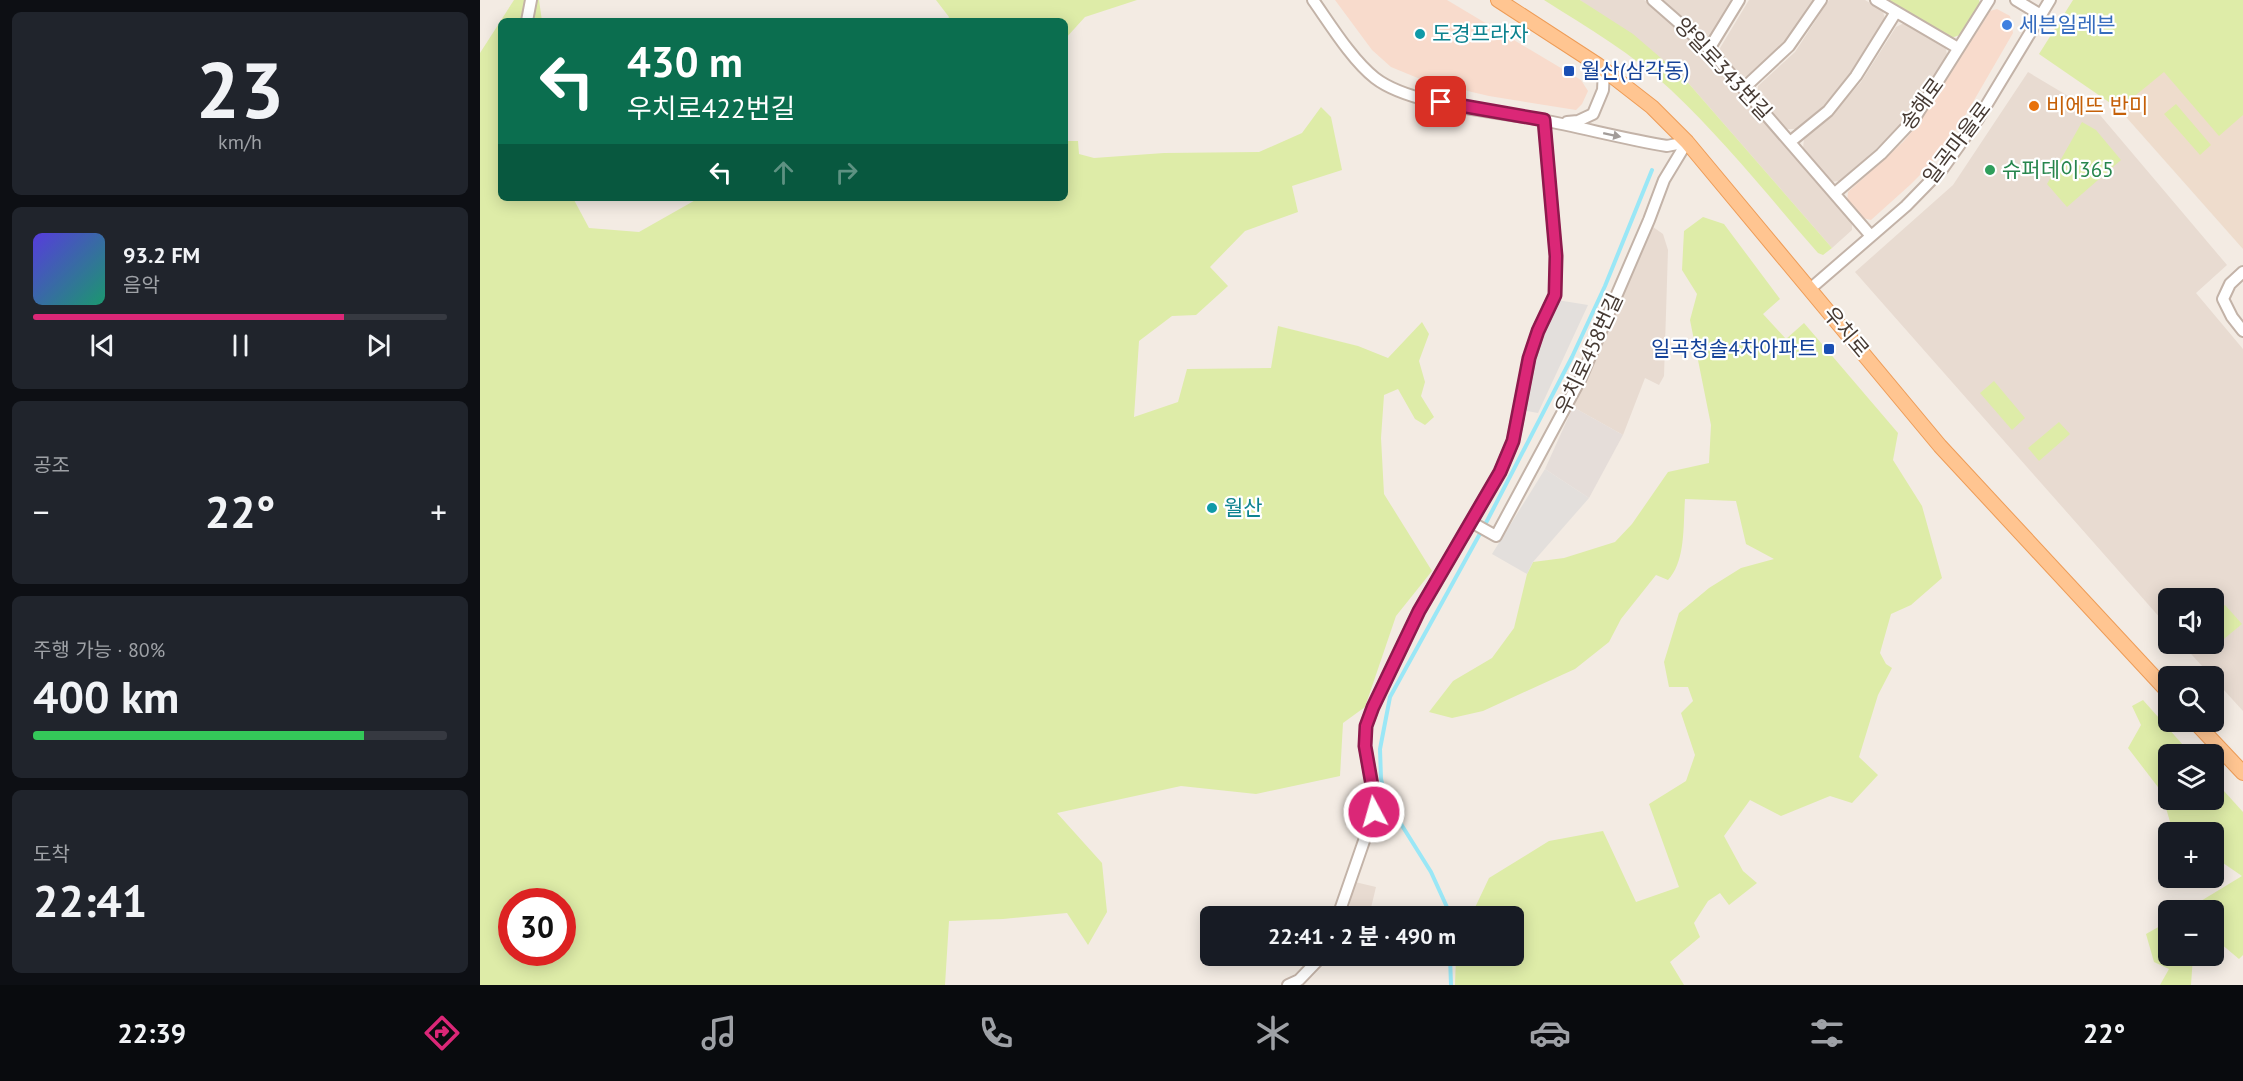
<!DOCTYPE html>
<html lang="ko">
<head>
<meta charset="utf-8">
<style>
	body { margin:0; font-family:"PT Sans","Noto Sans KR",sans-serif; background:#20242c; color:#f1f3f6; height:100vh; display:flex; flex-direction:column; font-size:22px; white-space:nowrap }
	* { box-sizing:border-box; margin:0 }
	p { font-size:20px; color:#9ea1a6 }
	.icon { flex:none; width:33px; height:33px; fill:none; stroke:currentColor; stroke-width:2; stroke-linecap:round; stroke-linejoin:round }
	.map { position:relative; flex:1; overflow:hidden }
	.side { display:flex; flex-direction:column; gap:12px; padding:12px; background:#0d0f14; width:480px }
	.side>* { flex:none }
	.hud { position:absolute; left:18px; top:18px; width:570px; height:183px; border-radius:9px; box-shadow:0 3px 15px #0003; background:#0b6e4f; color:#fff; overflow:hidden }
	.buttons { position:absolute; left:1678px; top:588px; display:grid; gap:12px }
	.buttons a { display:grid; place-items:center; width:66px; height:66px; border-radius:9px; background:#171b24; box-shadow:0 3px 15px #0003; font-size:30px }
	.speed { position:absolute; left:18px; top:888px; display:flex; gap:12px; font-size:30px; font-weight:700; text-align:center }
	.speed>* { display:grid; place-content:center; width:78px; height:78px; border-radius:50%; background:#171b24; box-shadow:0 3px 15px #0003; line-height:1 }
	.speed .limit { border:9px solid #d22; background:#fff; color:#111 }
	.pin { position:absolute; display:grid; place-items:center; width:51px; height:51px; color:#fff; margin:-26px; border-radius:12px; box-shadow:0 3px 9px #0006 }
	.me { position:absolute; width:66px; margin:-33px; rotate:354deg; stroke-linejoin:round; filter:drop-shadow(0 0 4px #0008) }
	.turn { display:flex; align-items:center; gap:21px; height:126px; padding:0 30px; font-size:27px }
	.turn .icon { width:78px; height:78px; stroke-width:2.5 }
	.turn b { display:block; font-size:42px; line-height:51px }
	.lanes { display:flex; align-items:center; height:57px; padding:0 30px; background:#0003; justify-content:center; gap:30px; direction:ltr }
	.lanes .off { opacity:.35 }
	.big { font-size:45px; font-weight:700; line-height:1.1 }
	.side .card { flex:1; display:flex; flex-direction:column; justify-content:center; gap:9px; min-width:0; padding:0 21px; border-radius:9px; background:#20242c }
	.side .dial { align-items:center; gap:0 }
	.dial b { font-size:78px; line-height:1 }
	.song { display:flex; align-items:center; gap:18px }
	.cover { width:72px; height:72px; border-radius:9px; background:linear-gradient(135deg,hsl(250 70% 55%),hsl(160 70% 35%)) }
	.played { height:6px; border-radius:3px; background:linear-gradient(90deg,#db2777 75%,#363941 75%) }
	.keys { display:flex; justify-content:space-around; direction:ltr }
	.heat { display:flex; justify-content:space-between; align-items:center; font-size:33px; direction:ltr }
	.charge { height:9px; border-radius:4px; background:linear-gradient(90deg,#34c759 80%,#363941 0) }
	.trip { position:absolute; left:720px; top:906px; width:324px; height:60px; border-radius:9px; background:#171b24; box-shadow:0 3px 15px #0003; font-weight:700; line-height:60px; text-align:center }
	.menu { display:flex; height:96px; justify-content:space-around; align-items:center; background:#090b0e; color:#9ea1a6 }
	.menu .icon { width:42px; height:42px }
	.menu .current { color:#db2777 }
	.menu b { font-size:27px; color:#f1f3f6 }
	main { display:flex; flex:1; min-height:0 }
	.map>svg:first-child { display:block }
</style>
</head>
<body>
<main>
<section class="side">
<div class="card dial"><b>23</b><p>km/h</p></div>
<div class="card">
<div class="song"><i class="cover"></i><div><b>93.2 FM</b><p>음악</p></div></div>
<div class="played"></div>
<div class="keys"><svg class="icon" aria-label="previous" viewBox="0 0 24 24"><path d="M18 5L8 12l10 7zM5 5v14"/></svg><svg class="icon" aria-label="pause" viewBox="0 0 24 24"><path d="M8 5v14M16 5v14"/></svg><svg class="icon" aria-label="next" viewBox="0 0 24 24"><path d="M6 5l10 7-10 7zM19 5v14"/></svg></div>
</div>
<div class="card"><p>공조</p>
<div class="heat"><a>−</a><b class="big">22°</b><a>+</a></div>
</div>
<div class="card"><p>주행 가능 · 80%</p><b class="big">400 km</b><div class="charge"></div></div>
<div class="card"><p>도착</p><b class="big">22:41</b></div>
</section>
<div class="map">
<svg width="1763" height="985" viewBox="0 0 1763 985">
	<rect width="100%" height="100%" fill="#f3ebe3"/>
	<path fill="#e8dbd1" d="M1100 0H1164L1174 6 1228 53 1372 220V230L1352 248 1203 77Z
		M1181 0H1252L1230 36 1224 37Z
		M1269 0H1335L1305 46 1271 78 1262 76 1241 53 1240 48Z
		M1349 0H1385L1403 11 1405 20 1371 73 1343 106 1316 129H1306L1278 96V86L1315 52Z
		M1424 23 1466 49 1467 55 1429 115 1396 149 1359 181 1351 182 1323 148 1324 139 1352 115 1381 82 1416 27Z
		M1548 72 1620 115 1747 265 1716 293 1763 349V711L1702 644H1734V598H1689V628L1375 272 1473 185Z
		M1173 227 1183 234 1188 250 1184 376 1179 385 1165 378 1143 435 1093 407 1160 250Z
		M875 882 896 887 889 916 867 915Z"/>
	<path fill="#f8dbcc" d="M855 0H967L1101 80 1108 91 1102 104 1096 110 1009 96 945 81 911 67 892 50Z
		M1517 9 1530 16 1533 33 1482 121 1449 166 1430 185 1391 220 1379 217 1367 202 1368 192 1423 142 1439 123 1510 11Z"/>
	<path fill="#e5ddd9" d="M1093 407 1143 435 1109 498 1065 469Z"/>
	<path fill="#eedccc" d="M1763 4V249L1639 109Z"/>
	<path fill="#deeca8" fill-rule="evenodd" d="M34 0H59L62 21H21V198H93L109 228 159 232 219 198H585V141H598L599 154 614 158 684 153 779 152 822 133 841 107 851 117 862 170 812 186 818 212 765 231 730 267 748 286 716 315 692 316 659 341 654 417 698 402 707 369 791 368 798 326 878 346 908 358 942 322 949 334 939 361 945 382 941 396 954 417 945 425 935 419 918 389 904 395 901 438 904 494 952 571 916 616 885 707 863 723 860 776 776 794 701 786 577 813 622 863 627 912 608 945 587 913 523 919 469 921 465 985H0V53ZM32 902H82V952H32Z
		M456 0H657L605 17 585 39V21H467L469 17Z
		M1064 0H1100L1153 34 1203 77 1352 248 1343 255 1338 253C1290 198 1244 140 1191 90 1153 54 1108 28 1064 0Z
		M1406 0H1499L1500 3 1480 35 1471 38Z
		M1593 0H1763V115L1739 136 1684 72 1639 109 1559 54Z
		M1696 104 1731 145 1720 155 1684 114Z
		M1602 122 1616 130 1641 160 1587 207 1567 184Z
		M1223 217 1244 224 1300 299 1283 314 1306 339 1324 323 1418 433 1413 460 1442 506 1462 578 1431 605 1411 614 1400 653 1406 664 1412 668 1398 695 1379 757 1398 775 1372 803 1350 796 1301 816 1270 800 1244 836 1263 871 1277 883 1249 905 1240 893 1228 901 1214 923 1220 937 1190 962 1204 985H975L976 956H1034V916H991L1009 878 1069 841 1123 831 1156 902 1199 887 1169 804 1206 781 1215 755 1201 713 1213 701 1208 687H1189L1184 662 1199 613 1229 588 1261 568 1294 559 1266 544 1256 501 1205 499C1203 525 1206 561 1188 580L1176 575 1141 619 1129 642 1095 669 1003 711 972 718 949 712 973 681 1012 658 1034 628 1047 574 1053 562 1084 558 1135 542 1152 524 1188 472 1229 463 1231 425 1210 320 1217 294 1202 270 1204 231Z
		M1514 381 1545 418 1532 430 1500 393Z
		M1579 422 1590 434 1559 461 1548 448Z
		M1745 605 1762 624 1733 648 1729 644H1734V614Z
		M1663 700 1711 754H1689V800H1734V780L1763 812V955L1759 959 1734 938V910H1706L1762 876 1743 863 1734 860V832H1693L1681 791 1648 748 1661 725 1652 706Z
		M1689 921V956H1713L1711 985H1680L1689 969 1674 962 1666 934Z"/>
	<path fill="#e3dfdc" d="M1077 300 1108 305 1058 413 1041 410 1061 331Z
		M1065 469 1109 498 1053 562 1047 574 1012 554Z"/>
	<g fill="none" stroke-linecap="round" stroke-linejoin="round">
		<path stroke="#9ae7f6" stroke-width="4" d="M971 916 951 872 906 800 901 779 900 749 910 697 1008 519 1092 357 1125 286 1172 170
			M970 956 971 985"/>
		<g stroke="#c3b3a8" stroke-width="14">
			<path id="minor" d="M833 0C850 24 872 60 895 78 931 106 1016 111 1062 120 1104 128 1145 139 1187 146L1207 142
				M1173 0 1229 49 1391 236
				M1396 0 1478 48
				M1536 0 1561 15
				M47 21 51 0
				M1229 49 1259 0
				M1264 88 1309 46 1341 0
				M1087 122 1098 121 1113 114 1123 90 1124 69
				M1310 142 1348 111 1376 76 1416 12
				M1355 193 1401 154 1434 119 1509 0
				M1763 272 1750 284 1743 299 1752 317 1763 331
				M1330 289 1426 206 1463 168 1498 119 1570 0
				M991 522 1016 536 1100 380 1169 220 1184 180 1207 142
				M858 916 894 812V797L885 746 886 726 893 707 939 611 1020 472 1033 441 1049 359 1058 331 1075 295 1076 256 1064 120
				M808 985 819 980 842 956"/>
		</g>
		<g stroke="#ee9c57" stroke-width="16">
			<path id="major" d="M1018 0 1118 65 1172 107 1207 142 1460 446 1689 693
				M1715 722 1763 773"/>
		</g>
		<use href="#minor" stroke="#fff" stroke-width="10"/>
		<use href="#major" stroke="#ffc591" stroke-width="14"/>
	</g>
	<defs><path id="oneway-solid" d="M-6-.8H1V-3.2L6.5 0L1 3.2V.8H-6Z" transform="scale(1.5)"/></defs>
	<use fill="#a29c99" href="#oneway-solid" transform="translate(1132 135) rotate(12)"/>
	<g fill="none" stroke-linecap="round" stroke-linejoin="round">
		<g stroke="#8e194d" stroke-width="15">
			<path id="route" d="M894 812V797L885 746 886 726 893 707 939 611 1020 472 1033 441 1049 358 1058 331 1075 295 1076 256 1064 120 961 102"/>
		</g>
		<use href="#route" stroke="#db2777" stroke-width="10"/>
	</g>
	<circle fill="#3f7fe0" stroke="#fff" stroke-width="2" cx="1527" cy="25" r="6"/>
	<g fill="#0f9aa8" stroke="#fff" stroke-width="2">
		<circle cx="940" cy="34" r="6"/>
		<circle cx="732" cy="508" r="6"/>
	</g>
	<g fill="#1a4fb4" stroke="#fff" stroke-width="2">
		<rect x="1083" y="65" width="12" height="12" rx="3"/>
		<rect x="1343" y="343" width="12" height="12" rx="3"/>
	</g>
	<circle fill="#e8710a" stroke="#fff" stroke-width="2" cx="1554" cy="106" r="6"/>
	<circle fill="#2e9e5b" stroke="#fff" stroke-width="2" cx="1510" cy="170" r="6"/>
	<g text-anchor="middle" stroke-width="4.5" stroke-linejoin="round" paint-order="stroke">
		<g font-size="21" fill="#366cbe" stroke="#fff" text-anchor="start">
			<text x="1539" y="32">세븐일레븐</text>
		</g>
		<g font-size="21" fill="#0d838f" stroke="#fff" text-anchor="start">
			<text x="952" y="41">도경프라자</text>
			<text x="744" y="515">월산</text>
		</g>
		<g font-size="21" fill="#463a33" stroke="#fff">
			<text transform="translate(1243 69) rotate(47)" y="7">양일로343번길</text>
			<text transform="translate(1442 104) rotate(-54)" y="7">송해로</text>
			<text transform="translate(1477 143) rotate(-53)" y="7">일곡마을로</text>
			<text transform="translate(1366 332) rotate(50)" y="7">우치로</text>
			<text transform="translate(1109 354) rotate(-65)" y="7">우치로458번길</text>
		</g>
		<g font-size="21" fill="#164399" stroke="#fff" text-anchor="start">
			<text x="1101" y="78">월산(삼각동)</text>
			<text x="1337" y="356" text-anchor="end">일곡청솔4차아파트</text>
		</g>
		<g font-size="21" fill="#c56008" stroke="#fff" text-anchor="start">
			<text x="1566" y="113">비에뜨 반미</text>
		</g>
		<g font-size="21" fill="#27864d" stroke="#fff" text-anchor="start">
			<text x="1522" y="177">슈퍼데이365</text>
		</g>
	</g>
</svg>
<div class="buttons">
<a><svg class="icon" aria-label="sound" viewBox="0 0 24 24"><path d="M4 9h4l5-4v14l-5-4H4zM17 9q2 3 0 6"/></svg></a>
<a><svg class="icon" aria-label="search" viewBox="0 0 24 24"><circle cx="10" cy="10" r="6"/><path d="M15 15l6 6"/></svg></a>
<a><svg class="icon" aria-label="layers" viewBox="0 0 24 24"><path d="M12 4l9 5-9 5-9-5zM3 14l9 5 9-5"/></svg></a>
<a>+</a>
<a>−</a>
</div>
<div class="speed"><div class="limit">30</div></div>
<div class="pin" style="left:961px;top:102px;background:#d93025"><svg class="icon" aria-label="arrive" viewBox="0 0 24 24"><path d="M6 21V4h12l-3 4 3 4H6"/></svg></div>
<svg class="me" style="left:894px;top:812px" viewBox="-20 -20 40 40"><circle r="17" fill="#db2777" stroke="#fff" stroke-width="3"/><path d="M0-11L8 9 0 5-8 9z" fill="#fff"/></svg>
<div class="trip">22:41 · 2 분 · 490 m</div>
<div class="hud">
<div class="turn"><svg class="icon" aria-label="left" viewBox="0 0 24 24"><path d="M17 20v-9H6M10 6l-5 5 5 5"/></svg><div><b>430 m</b>우치로422번길</div></div>
<div class="lanes"><svg class="icon" aria-label="left" viewBox="0 0 24 24"><path d="M17 20v-9H6M10 6l-5 5 5 5"/></svg><svg class="icon off" aria-label="ahead" viewBox="0 0 24 24"><path d="M12 20V5M6 11l6-6 6 6"/></svg><svg class="icon off" aria-label="right" viewBox="0 0 24 24"><path d="M7 20v-9h11M14 6l5 5-5 5"/></svg></div>
</div>
</div>
</main>
<nav class="menu">
<b>22:39</b>
<svg class="icon current" aria-label="directions" viewBox="0 0 24 24"><path d="M12 3l9 9-9 9-9-9zM9 14v-3h6M13 9l2 2-2 2"/></svg>
<svg class="icon" aria-label="music" viewBox="0 0 24 24"><path d="M9 18V5l10-2v13"/><circle cx="6" cy="18" r="3"/><circle cx="16" cy="16" r="3"/></svg>
<svg class="icon" aria-label="phone" viewBox="0 0 24 24"><path d="M5 4h4l2 5-3 2q2 4 5 5l2-3 5 2v4C11 20 4 13 5 4z"/></svg>
<svg class="icon" aria-label="climate" viewBox="0 0 24 24"><path d="M12 3v18M4 7l16 10M4 17L20 7"/></svg>
<svg class="icon" aria-label="car" viewBox="0 0 24 24"><path d="M5 17H2v-5l4-1 3-4h7l3 4 3 1v5h-3M9 17h6M6 11h13"/><circle cx="7" cy="17" r="2"/><circle cx="17" cy="17" r="2"/></svg>
<svg class="icon" aria-label="filters" viewBox="0 0 24 24"><path d="M4 7h16M4 17h16"/><circle cx="9" cy="7" r="2"/><circle cx="15" cy="17" r="2"/></svg>
<b>22°</b>
</nav>
</body>
</html>
